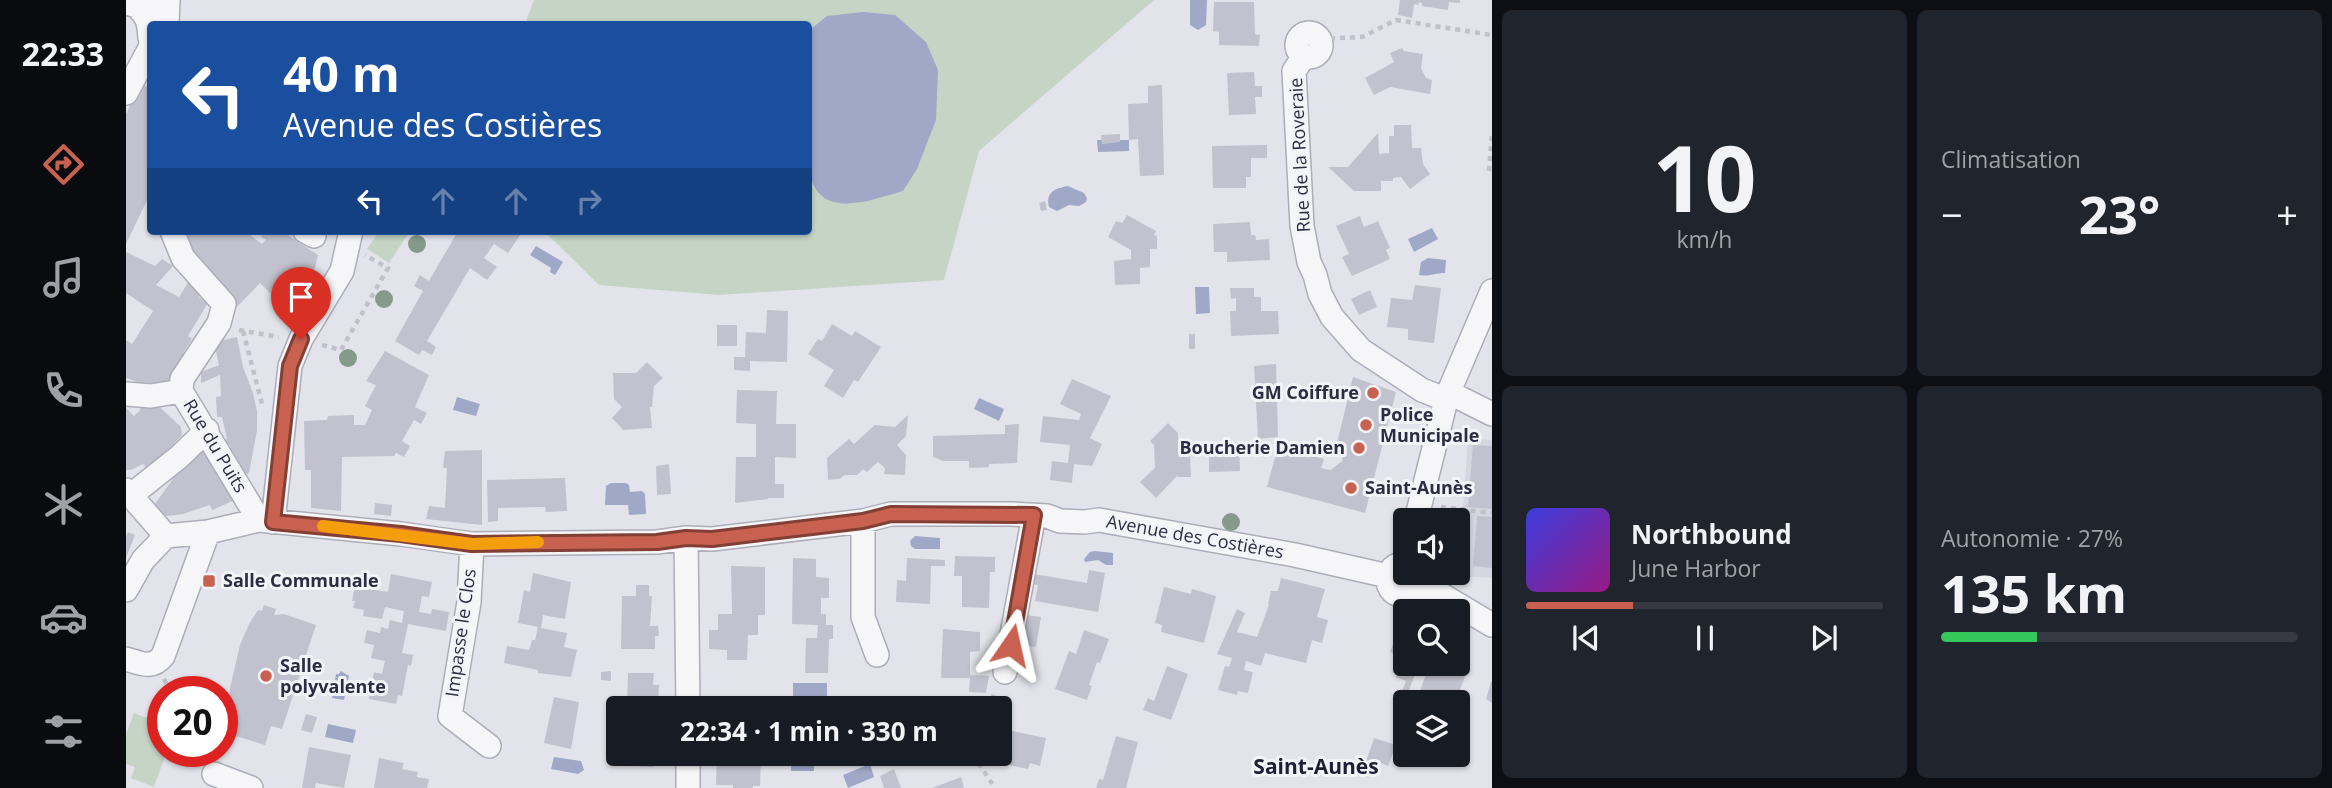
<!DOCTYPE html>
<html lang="fr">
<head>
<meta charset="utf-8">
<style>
	body { margin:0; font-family:"Open Sans",sans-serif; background:#20242c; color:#f1f3f6; height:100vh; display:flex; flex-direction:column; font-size:26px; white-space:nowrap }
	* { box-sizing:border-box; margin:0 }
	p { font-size:23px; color:#9ea1a6 }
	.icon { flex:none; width:38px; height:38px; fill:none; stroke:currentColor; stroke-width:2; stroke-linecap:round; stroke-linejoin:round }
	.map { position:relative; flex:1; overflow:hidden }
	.sheet { display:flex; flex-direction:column; gap:10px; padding:10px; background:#0d0f14; width:840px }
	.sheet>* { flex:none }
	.banner { position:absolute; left:21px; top:21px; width:665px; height:214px; border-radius:7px; box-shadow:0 2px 5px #0004; background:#1a4fa0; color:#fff; overflow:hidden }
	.fabs { position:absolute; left:1267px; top:508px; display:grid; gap:14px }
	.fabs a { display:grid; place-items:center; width:77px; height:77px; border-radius:7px; background:#171b24; box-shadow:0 2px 5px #0004; font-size:35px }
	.speed { position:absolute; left:21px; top:676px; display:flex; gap:14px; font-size:35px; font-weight:700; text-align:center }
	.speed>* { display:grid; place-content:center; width:91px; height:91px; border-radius:50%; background:#171b24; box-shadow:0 2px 5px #0004; line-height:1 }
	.speed .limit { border:10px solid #d22; background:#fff; color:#111 }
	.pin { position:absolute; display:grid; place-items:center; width:60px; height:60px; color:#fff; margin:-72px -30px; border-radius:50% 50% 50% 0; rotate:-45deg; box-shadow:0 0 7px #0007 }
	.pin .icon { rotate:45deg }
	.me { position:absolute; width:77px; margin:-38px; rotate:11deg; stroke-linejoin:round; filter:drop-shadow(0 0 5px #0008) }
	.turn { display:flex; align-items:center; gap:24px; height:147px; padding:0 21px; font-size:32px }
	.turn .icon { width:91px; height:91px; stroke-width:2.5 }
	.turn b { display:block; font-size:49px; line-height:60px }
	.lanes { display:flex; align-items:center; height:66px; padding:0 21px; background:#0003; justify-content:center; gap:35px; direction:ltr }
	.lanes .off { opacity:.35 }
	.big { font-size:52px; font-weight:700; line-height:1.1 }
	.sheet .widget { flex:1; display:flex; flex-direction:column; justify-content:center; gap:10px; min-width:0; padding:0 24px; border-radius:10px; background:#20242c }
	.sheet .dial { align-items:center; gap:0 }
	.dial b { font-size:91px; line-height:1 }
	.song { display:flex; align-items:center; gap:21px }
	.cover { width:84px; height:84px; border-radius:10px; background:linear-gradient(135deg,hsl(240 70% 55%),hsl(310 70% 35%)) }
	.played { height:7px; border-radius:4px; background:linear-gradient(90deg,#c86150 30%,#363941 30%) }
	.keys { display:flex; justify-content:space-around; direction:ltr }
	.heat { display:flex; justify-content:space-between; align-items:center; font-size:38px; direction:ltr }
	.charge { height:10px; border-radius:5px; background:linear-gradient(90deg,#34c759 27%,#363941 0) }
	.sheet .tiles { flex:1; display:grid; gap:10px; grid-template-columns:repeat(2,1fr) }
	.trip { position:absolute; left:480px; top:696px; width:406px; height:70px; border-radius:7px; background:#171b24; box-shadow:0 2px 5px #0004; font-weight:700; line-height:70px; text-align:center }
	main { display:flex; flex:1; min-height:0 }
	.dock { display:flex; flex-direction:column; width:126px; justify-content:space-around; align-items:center; background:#090b0e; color:#9ea1a6 }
	.dock .icon { width:49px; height:49px }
	.dock .current { color:#c86150 }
	.dock b { font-size:32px; color:#f1f3f6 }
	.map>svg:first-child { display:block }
</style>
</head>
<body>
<main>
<nav class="dock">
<b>22:33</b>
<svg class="icon current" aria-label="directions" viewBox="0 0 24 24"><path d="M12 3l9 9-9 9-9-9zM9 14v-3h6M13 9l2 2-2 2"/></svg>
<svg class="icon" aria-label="music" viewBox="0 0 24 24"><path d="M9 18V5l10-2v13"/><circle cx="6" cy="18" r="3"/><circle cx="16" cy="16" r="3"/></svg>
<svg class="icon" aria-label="phone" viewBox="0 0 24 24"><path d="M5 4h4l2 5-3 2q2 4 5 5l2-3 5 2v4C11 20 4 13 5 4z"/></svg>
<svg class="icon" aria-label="climate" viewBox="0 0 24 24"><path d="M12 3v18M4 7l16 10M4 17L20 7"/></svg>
<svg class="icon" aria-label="car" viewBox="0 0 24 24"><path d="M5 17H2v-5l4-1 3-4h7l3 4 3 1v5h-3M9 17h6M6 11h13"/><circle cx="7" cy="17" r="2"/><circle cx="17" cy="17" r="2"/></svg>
<svg class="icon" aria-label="filters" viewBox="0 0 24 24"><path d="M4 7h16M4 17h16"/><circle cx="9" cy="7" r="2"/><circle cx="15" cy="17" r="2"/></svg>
</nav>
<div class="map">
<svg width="1366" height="788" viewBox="0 0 1366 788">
	<rect width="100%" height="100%" fill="#e3e4eb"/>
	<path fill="#d5d6df" d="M1342 439 1366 440V578L1332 576Z"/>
	<path fill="#c5d4c5" d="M408 0H1028L853 151 818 280 593 295 473 285 418 231H682V24H399Z
		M253 231H284L263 263 241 249Z
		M8 713 37 724V751H41L28 787 5 778 9 767 0 764V734Z"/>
	<path fill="#a0a8c8" d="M1064 0H1081L1080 25 1072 30 1064 25Z
		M737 12 769 15 800 42 812 70 810 120 791 169 777 191C749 199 699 219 686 181 682 166 685 127 685 110L683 109 682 100H686V28L701 16Z
		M971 140H1003V151L972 152Z
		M942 186 958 193 961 198 960 202 953 206 943 205 931 211 923 207C919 192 930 188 942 186Z
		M1306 228 1312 239 1288 252 1282 239Z
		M410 246 437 262 429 275 424 272 425 268 404 255Z
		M1302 258 1320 260 1319 273C1309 273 1302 277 1293 275L1295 262Z
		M1069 287H1083L1084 313 1070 314Z
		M331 397 354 404 350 416 327 410Z
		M853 398 878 409 873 421 848 409Z
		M485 483H500L503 485 504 492 516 491 519 494 520 514 503 515 502 505H479L480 486Z
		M789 536 814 538V549H789L785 546 784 541Z
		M969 551 987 553V565H980L972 560 959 562 958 559 964 552Z
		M215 671 223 676 218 700 206 698 210 674H213Z
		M667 683H701V699L667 698Z
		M202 724 230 730 227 743 199 737Z
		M428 757 455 761 458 770 452 774 425 769Z
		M665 757 694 758 693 764H688V771H665Z
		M744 764 748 777 722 788 717 775Z"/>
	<path fill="#c1c2cd" d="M1274 0H1334V3L1323 2 1322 10 1296 6V3L1293 2 1292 5 1288 4 1286 18 1272 15Z
		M1088 2H1128L1129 34 1134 35 1133 46 1093 45V32L1087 31Z
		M1276 48 1278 51 1297 54 1295 68 1300 78 1306 80 1304 94 1264 87 1248 95 1239 78 1268 62 1264 53Z
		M1128 72 1129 86H1136V97H1129L1130 114 1103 115 1101 73Z
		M15 84 24 88V194L0 244V114Z
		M1036 85 1038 175 1014 176 1012 139 1003 140 1002 104 1022 103V86Z
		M1268 125H1285L1286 148H1295L1297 164 1304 174 1284 189 1275 177 1267 178V181H1255V191H1228L1202 167H1222L1252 133 1253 154 1263 153V136H1268Z
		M994 134V142L976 144 975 135Z
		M1141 145V158H1125V177H1120V188H1087L1086 146Z
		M919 201 921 210 915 211 913 203Z
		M1001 215 1030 231 1028 235 1031 236V249H1024V267L1014 268V284L989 285 988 261 1005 259V250L982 237 990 221 996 223Z
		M1234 216 1238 227 1252 221 1264 248 1260 250 1264 259 1226 276 1216 257 1223 254 1210 226Z
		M1124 222 1125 235H1129L1130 240 1143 239 1144 260 1101 262V252H1088L1087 224Z
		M60 231H119L136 244 140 240 135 237 138 231H156L192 255 189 268 152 301 134 283 108 310 57 250 56 233Z
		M332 231H397L382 253 368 244 358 258 371 267 361 280 344 268 301 341 310 347 306 355 296 350 293 355 269 341 297 291 288 286 294 275 303 281Z
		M0 252 29 266 36 259 47 266 30 285 53 297 63 281 77 291 73 297 82 303 62 336 66 339 57 353 63 357 40 387 30 382 29 385 19 382 18 384 0 378V340L6 344 27 311 0 293Z
		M1289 285 1315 288 1308 343 1282 340V329L1261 327 1265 298 1286 300Z
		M1104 288H1128V297H1135V311H1152L1153 334 1105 336 1104 311H1110V298L1105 299Z
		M1244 290 1251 307 1233 315 1225 299Z
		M641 310 662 311 661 362 624 361V371L608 370V357H619L620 332 640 333Z
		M706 324 726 336 729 331 755 347 732 382 728 380 717 398 698 386 708 370 682 354 692 339 696 341Z
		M591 325H611V346H591Z
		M1063 334H1069V349H1063Z
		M111 337 117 367 127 393 131 411V430L123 473 118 476 114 472 103 444 99 445 95 440 101 439 96 417H91L90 397 95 396 94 375 75 383V372L93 365 88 342Z
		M259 351 303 375 289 407 301 413 295 424 288 420 276 441 284 446 278 457 270 453 268 456 216 457 215 511 185 508V470H179L178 421 201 420 202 416 228 415V425H239L246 410 239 406 250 385 240 381Z
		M521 362 537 378 528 386 526 407H524L526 428 497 430 486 418 496 407 488 399 487 373H510Z
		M1150 364 1152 437 1132 439 1128 366Z
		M1227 377 1270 392 1239 513 1141 487 1152 446 1198 459 1195 468 1205 470 1216 461 1218 452 1210 447Z
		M946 379 985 396 964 438 976 444 966 466 948 464 946 483 924 480 926 461 942 463 944 445 914 442 917 416 953 420 955 414 934 404Z
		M611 390 651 391 650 424H670V458L649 457V484H658V498H642V499L609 503 610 457H630V424L610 423Z
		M27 401 55 427 56 435 23 470 17 464 5 470H0V408L8 416 14 410 15 405Z
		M782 415 780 436 771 445 780 455 779 475 758 474 759 468 752 462 741 472 737 469 731 475H719L713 479 702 480 701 458 723 439 728 444 749 425 769 427Z
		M1042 423 1052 433 1053 454H1064L1065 477H1052V475L1030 498 1014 482 1029 468 1028 445 1024 441Z
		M893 424 891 463 863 464V467L843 468V461H817L807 457V436L879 434V425Z
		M1113 442 1114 471 1083 472V443Z
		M1347 445 1366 446V509L1342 507Z
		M81 446 116 497 86 510 84 505 57 514 41 516 26 508 57 465Z
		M356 450V525L300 519 303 506 319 508 321 468H317L319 451Z
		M543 464 545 494 531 495 530 466Z
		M439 478 441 511 420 512 419 507 372 508V521L362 522 361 480Z
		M249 503 266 505 265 516 248 514Z
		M1351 516 1366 517V568L1347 566Z
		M2 532 9 535 0 558V536Z
		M829 556 869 557V572H864L863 608 836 607V576H828Z
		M667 558 690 559V577L703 578V598H695V614H700V625H707V639H703L702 673H679L680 638H691L692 625 666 624Z
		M781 558 819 560V566H805L804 604 770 602 771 580 780 581Z
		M605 566 639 567V615H632V635H622L621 660H601V650L583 649V630H592V614H606Z
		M963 570 979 573 972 612 909 601 912 585 906 584 908 574 961 583Z
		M407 573 445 582 439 619 417 615 415 628 441 633 438 647 451 650 445 677 412 673V670L378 663 381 646 403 650 406 640H409L412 627 392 623 398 590 404 592Z
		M265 574 306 582 303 597 296 596 293 612 305 614 306 609 323 612 320 631 282 624 276 653 287 655 285 666 282 665 276 696 272 695 270 704 243 699 248 672 256 674 259 661 245 658 248 645 238 643 241 630 254 633 255 627 262 629 264 620 276 623 278 611 259 607 256 619 237 616 238 610 227 608 229 601H226L231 575 244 577 242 589 262 592Z
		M1155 578 1199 589 1191 617 1202 620 1196 643 1186 640 1180 663 1139 653 1135 666 1120 661 1118 670 1127 672 1122 693 1112 691 1111 695 1092 690 1099 666 1103 667 1106 658 1091 654 1111 609 1119 613 1111 632 1131 637 1143 605 1142 604 1145 591H1152Z
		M510 585H523V596H526L524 626H532L533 636H529V649H495L496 596H510Z
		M1038 587 1065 594 1066 589 1090 596 1078 643 1035 632 1036 625 1029 623Z
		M138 605 150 609 148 615 158 614 190 625 156 729 145 726 139 745 100 733 104 688 114 645 123 624 132 610 136 611Z
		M900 615 915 617 910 647 894 645Z
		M1274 626 1279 628V657L1264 652Z
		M817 629 854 632V651L844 652V675L863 676 860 693 843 692 844 678H815Z
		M958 630 983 639 974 663 971 662 963 685 966 686 961 700 929 689 943 651 950 654Z
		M1332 657 1344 661 1330 702H1290L1304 663H1332Z
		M1276 660 1279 661V663L1293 664 1282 693 1276 691 1280 681 1270 677Z
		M1041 666 1062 674 1045 720 1017 710 1022 698 1028 701Z
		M485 671V681L475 680V672Z
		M502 673H528L527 685H533L532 709 501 707Z
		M1365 682H1366V703L1360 699Z
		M428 697 453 702 445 749 418 743Z
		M180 714 191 717 186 733 175 730Z
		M1273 717 1279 720 1276 733 1268 730Z
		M886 731 920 738 914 766 904 763 902 769 878 764Z
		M990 736 1012 742 1000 788H970L973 779 977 780Z
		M1248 738 1270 745 1262 766 1255 763 1251 775 1237 770Z
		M183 747 225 755 218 788 190 783 189 788H176Z
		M495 754H528V767L495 766Z
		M591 754H635L634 786H627V788H607V785H590Z
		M253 758 278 763 276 769 292 772 291 777 303 779 301 788H248Z
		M768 769 775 788H758L754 776Z
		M835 777 838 788H806Z"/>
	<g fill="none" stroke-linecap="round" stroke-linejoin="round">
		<g stroke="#acadb8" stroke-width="26">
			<path id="minor" d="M0 2C12 9 24 8 35 0
				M10 6C22 16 23 23 24 38
				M41 24 42 0
				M1171 45a12 12 0 1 1 24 0a12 12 0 1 1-24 0Z
				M1178 56 1168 71 1176 226 1183 262 1189 275 1194 294 1206 317 1235 350 1296 390 1311 396 1332 397 1366 414
				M0 93 24 48
				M46 231 57 258 98 304 93 323 56 379 55 391 133 520
				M179 231 188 236
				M0 394 25 396 55 391
				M0 490 40 536
				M4 496 53 457 81 430
				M1290 520 1321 396 1366 291
				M737 521V617L751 655
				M147 522 164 366 175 339 216 271 225 231
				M40 536 82 532 133 520 275 534 346 544 531 542 560 538 586 539 737 521 765 514H885L921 516 934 521 959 522 973 520 1169 555 1262 576
				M560 538 562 709
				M346 544 343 602 324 716 363 746
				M1279 563C1248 567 1263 609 1290 591L1295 581 1293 572
				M1294 585 1309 591 1366 625
				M0 590 17 560 40 536
				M0 659C15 663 26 670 37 656L82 532
				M879 672 908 515
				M88 774 125 788
				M562 788V754"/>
		</g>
		<path stroke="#c1c2c9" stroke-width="4.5" stroke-dasharray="5 5" stroke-linecap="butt" d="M1194 39 1236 37 1270 20 1366 35
			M1363 171 1366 134
			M113 330 153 337
			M117 331 136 404
			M196 345 215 350 262 268 239 255
			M1315 507 1366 513
			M38 679 44 691
			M863 709 869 690
			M853 754 851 761 869 788"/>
		<use href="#minor" stroke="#f6f6f9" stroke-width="23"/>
	</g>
	<g fill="#869a8b">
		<circle cx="291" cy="244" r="9"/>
		<circle cx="258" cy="299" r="9"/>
		<circle cx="222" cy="358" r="9"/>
		<circle cx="1105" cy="522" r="9"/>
	</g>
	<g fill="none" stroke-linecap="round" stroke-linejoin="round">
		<g stroke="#823f34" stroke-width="18">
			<path id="route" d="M175 339 164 366 147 522 275 534 346 544 531 542 560 538 586 539 737 521 765 514 908 515 885 645"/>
		</g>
		<use href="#route" stroke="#c86150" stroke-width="12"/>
		<path stroke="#f59e0b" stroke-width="12" d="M197 526 346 544 412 542"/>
	</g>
	<g fill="#c86150" stroke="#f3f4f8" stroke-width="2.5">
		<circle cx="1247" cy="393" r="7"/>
		<circle cx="1240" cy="425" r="7"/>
		<circle cx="1233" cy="448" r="7"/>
		<circle cx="1225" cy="488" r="7"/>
		<rect x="76" y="574" width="14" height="14" rx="3.5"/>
		<circle cx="140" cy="676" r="7"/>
	</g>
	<g text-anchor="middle" stroke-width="6" stroke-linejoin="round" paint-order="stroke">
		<g font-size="18" fill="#2c2d42" stroke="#f3f4f8">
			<text transform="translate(1174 155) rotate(-93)" y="6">Rue de la Roveraie</text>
			<text transform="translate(89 446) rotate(59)" y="6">Rue du Puits</text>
			<text transform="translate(1069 537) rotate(10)" y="6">Avenue des Costières</text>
			<text transform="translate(335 633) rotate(-82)" y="6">Impasse le Clos</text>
		</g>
		<g font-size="18" font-weight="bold" fill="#2c2d42" stroke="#f3f4f8" text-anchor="start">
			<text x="1233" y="399" text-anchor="end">GM Coiffure</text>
			<text x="1254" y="421">Police<tspan x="1254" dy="21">Municipale</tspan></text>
			<text x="1219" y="454" text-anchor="end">Boucherie Damien</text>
			<text x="1239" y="494">Saint-Aunès</text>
			<text x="97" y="587">Salle Communale</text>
			<text x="154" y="672">Salle<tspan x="154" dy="21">polyvalente</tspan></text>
		</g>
		<g font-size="21" font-weight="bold" fill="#1e1f33" stroke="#f3f4f8">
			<text x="1190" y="774">Saint-Aunès</text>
		</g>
	</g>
</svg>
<div class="fabs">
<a><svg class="icon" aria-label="sound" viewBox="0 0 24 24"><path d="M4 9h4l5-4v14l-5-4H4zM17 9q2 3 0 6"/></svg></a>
<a><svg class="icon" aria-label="search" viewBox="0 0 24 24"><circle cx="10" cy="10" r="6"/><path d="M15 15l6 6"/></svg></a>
<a><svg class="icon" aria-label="layers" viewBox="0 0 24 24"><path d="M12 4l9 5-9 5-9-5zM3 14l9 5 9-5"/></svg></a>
</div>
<div class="speed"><div class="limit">20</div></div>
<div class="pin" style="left:175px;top:339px;background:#d93025"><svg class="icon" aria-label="arrive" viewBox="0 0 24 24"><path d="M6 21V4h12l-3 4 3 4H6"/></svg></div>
<svg class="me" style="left:885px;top:645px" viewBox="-20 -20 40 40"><path d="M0-17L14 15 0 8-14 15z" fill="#c86150" stroke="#fff" stroke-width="4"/></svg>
<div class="trip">22:34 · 1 min · 330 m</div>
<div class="banner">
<div class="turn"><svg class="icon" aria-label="left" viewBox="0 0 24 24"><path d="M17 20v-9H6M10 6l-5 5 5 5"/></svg><div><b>40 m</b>Avenue des Costières</div></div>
<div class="lanes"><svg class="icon" aria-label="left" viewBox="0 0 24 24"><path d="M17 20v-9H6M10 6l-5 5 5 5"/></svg><svg class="icon off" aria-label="ahead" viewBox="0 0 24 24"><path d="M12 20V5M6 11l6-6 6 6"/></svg><svg class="icon off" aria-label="ahead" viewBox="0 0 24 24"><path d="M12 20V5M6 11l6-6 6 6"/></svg><svg class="icon off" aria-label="right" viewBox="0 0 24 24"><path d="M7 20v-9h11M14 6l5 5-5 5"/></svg></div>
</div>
</div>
<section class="sheet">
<div class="tiles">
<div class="widget dial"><b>10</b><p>km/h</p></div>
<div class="widget"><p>Climatisation</p>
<div class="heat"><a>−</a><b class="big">23°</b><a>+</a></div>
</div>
<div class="widget">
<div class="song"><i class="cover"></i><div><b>Northbound</b><p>June Harbor</p></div></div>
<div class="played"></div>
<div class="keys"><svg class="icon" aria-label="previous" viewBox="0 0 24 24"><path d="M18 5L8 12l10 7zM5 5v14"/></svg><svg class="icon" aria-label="pause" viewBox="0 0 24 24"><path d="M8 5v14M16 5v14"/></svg><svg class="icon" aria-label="next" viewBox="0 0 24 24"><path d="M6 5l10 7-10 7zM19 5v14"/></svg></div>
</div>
<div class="widget"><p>Autonomie · 27%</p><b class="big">135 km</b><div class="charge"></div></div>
</div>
</section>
</main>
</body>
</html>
